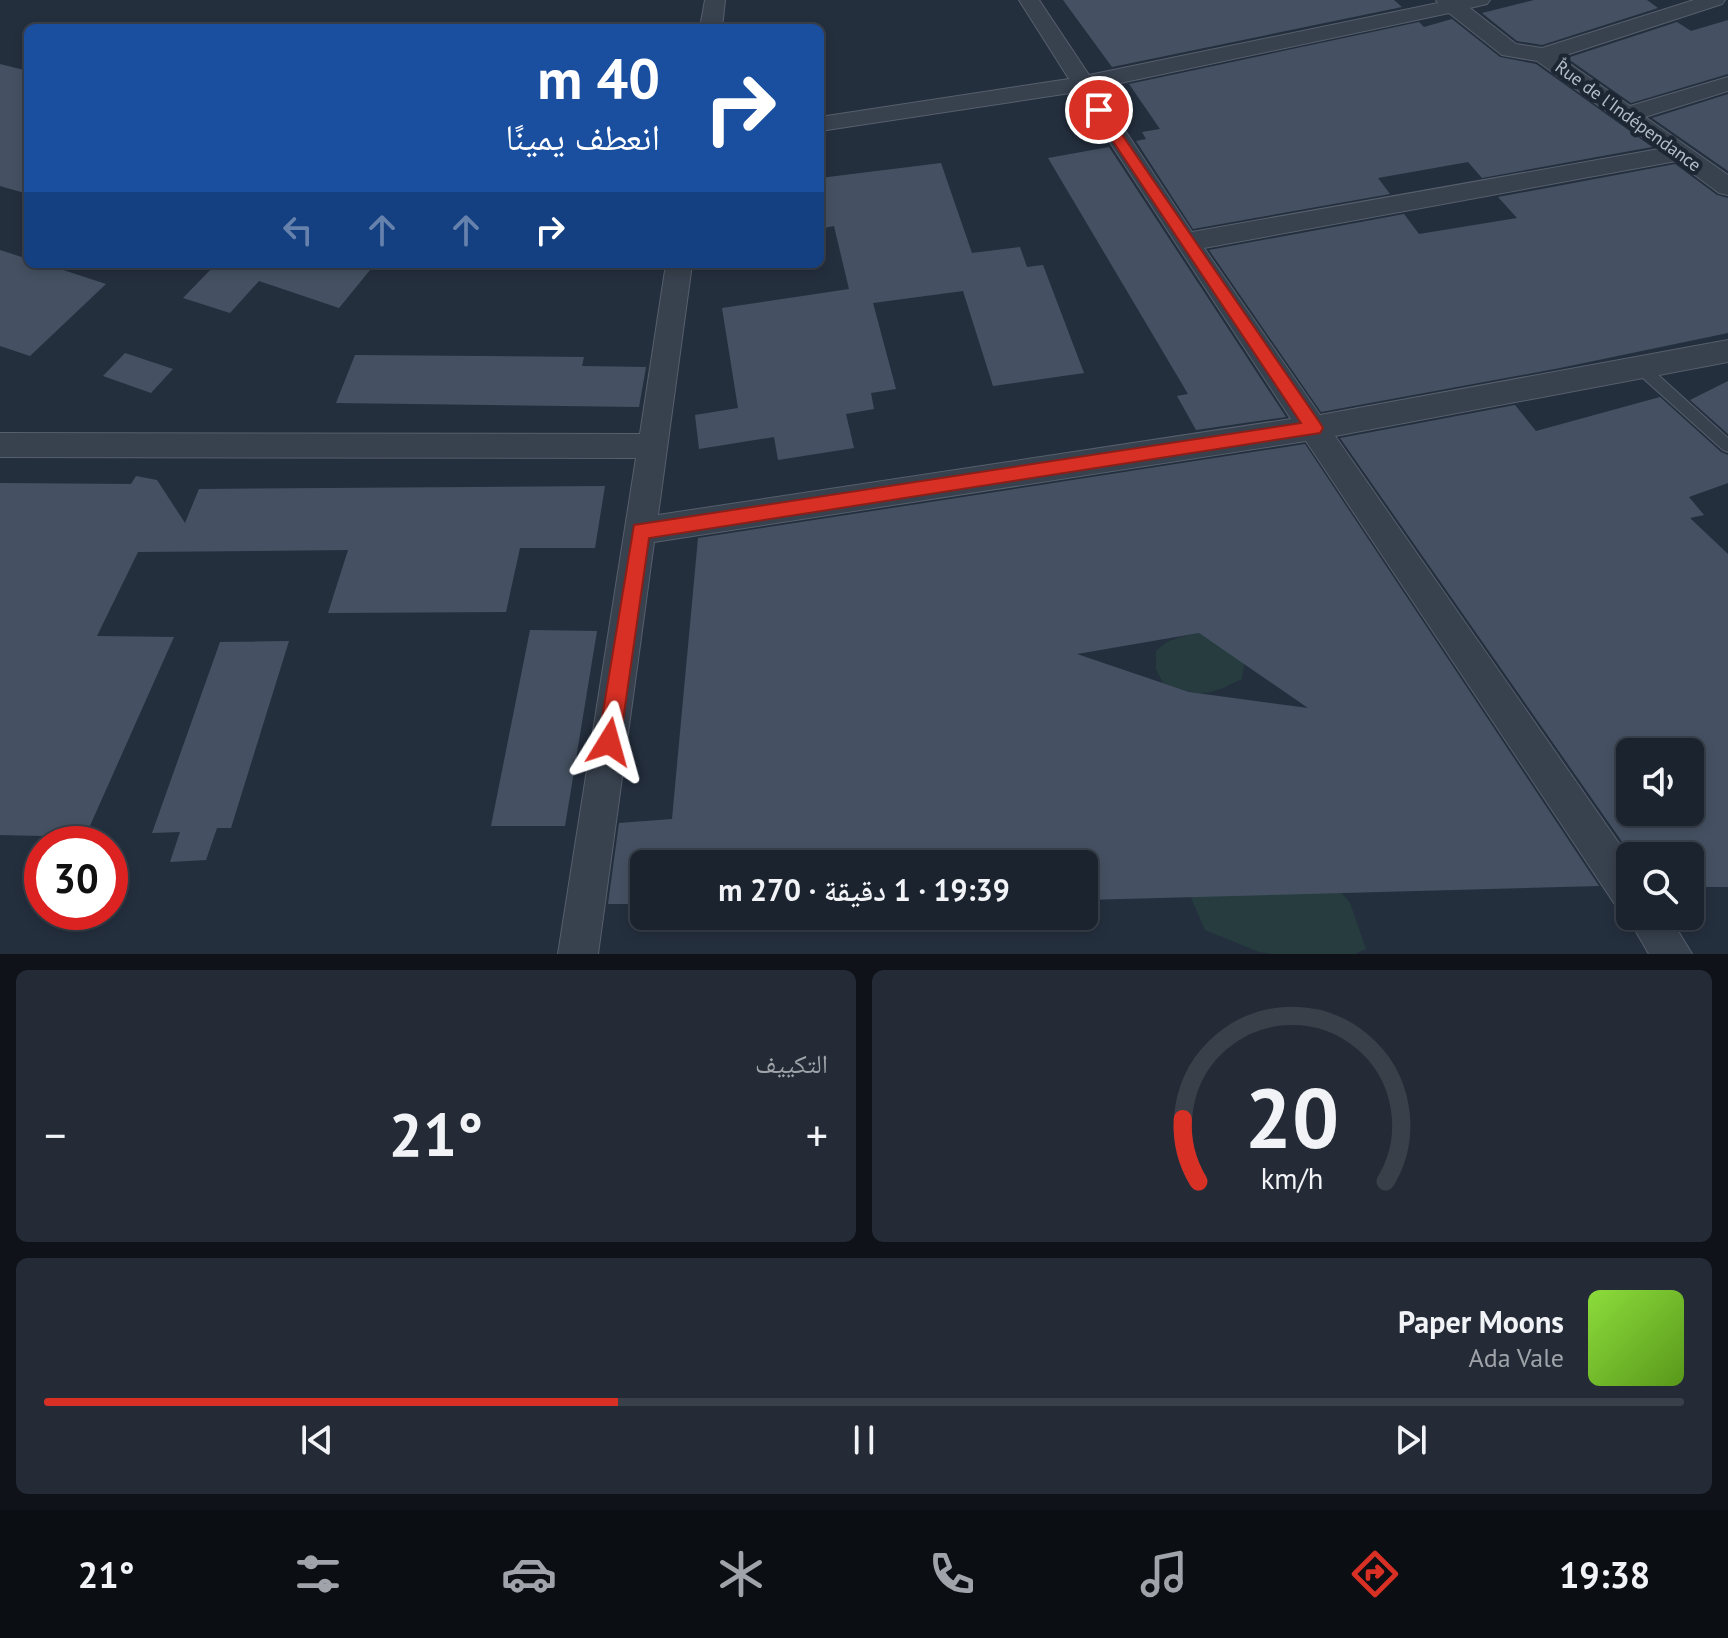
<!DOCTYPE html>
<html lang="ar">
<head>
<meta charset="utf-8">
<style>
	body { margin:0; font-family:"PT Sans","Noto Naskh Arabic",sans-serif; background:#242b36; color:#f1f3f6; direction:rtl; height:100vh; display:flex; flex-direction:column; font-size:30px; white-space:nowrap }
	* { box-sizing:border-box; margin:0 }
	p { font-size:26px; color:#a0a4aa }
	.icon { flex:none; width:44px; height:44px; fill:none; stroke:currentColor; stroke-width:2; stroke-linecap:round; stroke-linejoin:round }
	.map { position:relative; height:954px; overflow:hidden; direction:ltr }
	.details { display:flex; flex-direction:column; gap:16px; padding:16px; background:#0f1319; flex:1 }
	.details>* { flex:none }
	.top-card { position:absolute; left:24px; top:24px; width:800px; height:244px; border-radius:12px; box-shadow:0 4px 12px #0003,0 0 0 2px #39404a; direction:rtl; background:#1a4fa0; color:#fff; overflow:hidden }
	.controls { position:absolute; left:1616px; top:738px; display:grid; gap:16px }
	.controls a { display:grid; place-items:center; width:88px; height:88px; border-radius:12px; background:#1b232e; box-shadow:0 4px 12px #0003,0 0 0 2px #39404a; font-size:40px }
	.speed { position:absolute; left:24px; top:826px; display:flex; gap:16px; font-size:40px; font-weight:700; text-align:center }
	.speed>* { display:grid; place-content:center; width:104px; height:104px; border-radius:50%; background:#1b232e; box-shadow:0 4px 12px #0003,0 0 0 2px #39404a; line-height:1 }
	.speed .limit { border:12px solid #d22; background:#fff; color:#111 }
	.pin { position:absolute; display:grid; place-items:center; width:68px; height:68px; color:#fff; margin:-34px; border:4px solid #fff; border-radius:50%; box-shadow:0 2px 8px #0007 }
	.me { position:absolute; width:88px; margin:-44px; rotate:8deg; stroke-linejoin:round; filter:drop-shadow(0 0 6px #0008) }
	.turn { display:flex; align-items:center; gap:28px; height:168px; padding:0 32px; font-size:36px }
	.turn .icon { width:104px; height:104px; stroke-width:2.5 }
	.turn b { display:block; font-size:56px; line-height:68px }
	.lanes { display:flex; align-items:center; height:76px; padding:0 32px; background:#0003; justify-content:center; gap:40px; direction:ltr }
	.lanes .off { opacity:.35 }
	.big { font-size:60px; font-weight:600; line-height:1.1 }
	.details .widget { flex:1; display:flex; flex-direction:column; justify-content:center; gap:12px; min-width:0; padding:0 28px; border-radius:12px; background:#242b36 }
	.details .dial { align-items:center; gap:0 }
	.dial svg { height:208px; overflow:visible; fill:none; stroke:#39404a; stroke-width:7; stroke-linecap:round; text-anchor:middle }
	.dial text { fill:#f1f3f6; stroke:none }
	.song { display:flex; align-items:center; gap:24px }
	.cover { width:96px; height:96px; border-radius:12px; background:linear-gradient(135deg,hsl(90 70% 55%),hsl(90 70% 35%)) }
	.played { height:8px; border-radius:4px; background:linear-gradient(90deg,#d93025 35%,#39404a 35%) }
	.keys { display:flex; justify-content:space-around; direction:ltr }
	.heat { display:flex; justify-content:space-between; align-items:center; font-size:44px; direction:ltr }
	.details .tiles { flex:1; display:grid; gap:16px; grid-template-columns:1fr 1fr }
	.widget:last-child { grid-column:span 2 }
	.trip { position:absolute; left:630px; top:850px; width:468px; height:80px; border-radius:12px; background:#1b232e; box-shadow:0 4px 12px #0003,0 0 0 2px #39404a; font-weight:600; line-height:80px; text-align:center; direction:rtl }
	.tab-bar { display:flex; height:128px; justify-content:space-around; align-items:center; background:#0b0e12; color:#a0a4aa }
	.tab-bar .icon { width:56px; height:56px }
	.tab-bar .active { color:#d93025 }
	.tab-bar b { font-size:36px; color:#f1f3f6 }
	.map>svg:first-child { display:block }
</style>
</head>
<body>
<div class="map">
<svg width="1728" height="954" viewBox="0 0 1728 954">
	<rect width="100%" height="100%" fill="#242f3e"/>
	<path fill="#263c3f" d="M1199 633 1212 642 1239 643 1245 659 1242 679C1205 697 1202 697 1163 683L1156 669V651C1167 639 1183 636 1199 633Z
		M1307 851 1350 903 1366 949 1355 954H1272L1259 952 1205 930 1191 898 1195 876Z"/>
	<path fill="#455162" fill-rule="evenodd" d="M1063 0H1394L1402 7 1112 67Z
		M1534 0H1647L1658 8 1542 45 1517 41 1482 13Z
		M1452 19 1500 57 1536 64 1652 147 1482 178 1468 162 1378 178 1390 194 1193 229 1136 141 1146 139 1142 132 1160 129 1129 84 1419 22 1424 27Z
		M1728 20V74L1631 103 1567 58 1677 22 1691 31Z
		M0 64 28 71V194L0 186Z
		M1728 94V171L1652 118Z
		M1109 147 1286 417 1196 430 1177 396 1188 394 1048 158Z
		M941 163 972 253 1020 247 1027 267 1043 265 1084 373 993 386 963 291 873 303 896 389 871 393 874 409 846 414 854 448 778 460 774 437 699 449 695 415 738 408 722 308 849 289 834 226 824 228 820 211V178Z
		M1675 164 1717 195 1728 198V333L1560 368 1321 412 1209 250 1404 214 1419 234 1517 218 1498 197Z
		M0 250 28 259V264H45L106 284 30 356 0 346Z
		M216 264H375L339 308 259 281 230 313 183 298Z
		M125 353 173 369 151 393 103 376Z
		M355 355 584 357 582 366 646 367 639 407 336 403Z
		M1728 381V434L1690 400Z
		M1660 397 1721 452 1728 455V483L1689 497 1704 515 1690 518 1728 554V887H1690V856H1632L1340 438 1515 405 1536 431ZM1630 752H1690V812H1630Z
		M1305 444 1599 886 1084 900V864H644V904H608L619 823 672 819 698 538ZM1199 633 1308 708 1189 692 1077 654Z
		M136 476 157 480 185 523 199 489 605 486 595 548H520L506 612 328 613 348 550 138 552 97 636 174 637 85 837 0 835V483L131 484Z
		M530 630 597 631 565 826H491Z
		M289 641 231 828H217L206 860 170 862 180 832 152 833 220 642Z"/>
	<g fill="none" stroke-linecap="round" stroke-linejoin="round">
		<g stroke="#565f6c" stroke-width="2">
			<path id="service" d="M1640 362 1645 363 1728 438V452L1723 450 1635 371 1634 367Z"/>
		</g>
		<g stroke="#565f6c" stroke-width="2">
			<path id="minor" d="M705 0H725L722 28H700Z
				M1019 0H1039L1089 75 1438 3 1436 0H1490L1487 4 1470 8 1516 44 1542 48 1694 0H1725L1722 4 1560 57 1630 106 1728 77V91L1645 117 1728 175V195L1719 193 1676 161 1204 248 1320 415 1728 340V362L1335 436 1630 859V916H1669L1692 954H1649L1627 916 1629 911 1616 906 1306 441 654 542 598 954H558L636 458 0 457V433L640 434 666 264H692L658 515 1291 419 1077 92 820 131V117L1069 79ZM1449 13 1502 55 1537 61 1659 149 1192 232 1097 88Z"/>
		</g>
		<use href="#service" fill="#38414e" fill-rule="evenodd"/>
		<use href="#minor" fill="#38414e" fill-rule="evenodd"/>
	</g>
	<path fill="#d93025" stroke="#8d1f18" stroke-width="2" d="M1099 106 1103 107 1320 423 1323 428 1320 433 649 538 620 742 617 750 609 753 602 750 598 742 634 525 1301 423 1092 110Z"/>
	<g text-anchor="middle" stroke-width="8" stroke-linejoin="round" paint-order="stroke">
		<g font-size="18" fill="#b4bcc9" stroke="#1d2633">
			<text transform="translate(1628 116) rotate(36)" y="6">ٌRue de l'Indépendance</text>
		</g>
	</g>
</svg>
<div class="controls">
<a><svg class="icon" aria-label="sound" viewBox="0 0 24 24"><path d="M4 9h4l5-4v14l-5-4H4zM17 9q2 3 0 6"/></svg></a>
<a><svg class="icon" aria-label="search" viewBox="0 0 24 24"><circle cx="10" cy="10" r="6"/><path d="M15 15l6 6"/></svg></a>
</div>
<div class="speed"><div class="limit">30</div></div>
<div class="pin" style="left:1099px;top:110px;background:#d93025"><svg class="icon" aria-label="arrive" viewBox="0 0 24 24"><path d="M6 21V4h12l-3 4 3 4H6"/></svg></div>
<svg class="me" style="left:609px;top:742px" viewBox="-20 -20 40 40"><path d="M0-17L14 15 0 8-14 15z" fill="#d93025" stroke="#fff" stroke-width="4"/></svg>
<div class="trip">19:39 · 1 دقيقة · 270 m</div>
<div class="top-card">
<div class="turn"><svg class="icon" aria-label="right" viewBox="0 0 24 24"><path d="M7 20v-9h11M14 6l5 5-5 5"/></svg><div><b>40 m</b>انعطف يمينًا</div></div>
<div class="lanes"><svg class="icon off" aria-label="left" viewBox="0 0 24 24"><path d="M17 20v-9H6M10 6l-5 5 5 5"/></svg><svg class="icon off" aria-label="ahead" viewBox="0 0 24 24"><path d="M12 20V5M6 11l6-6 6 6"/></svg><svg class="icon off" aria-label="ahead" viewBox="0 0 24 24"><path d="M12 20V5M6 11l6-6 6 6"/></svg><svg class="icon" aria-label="right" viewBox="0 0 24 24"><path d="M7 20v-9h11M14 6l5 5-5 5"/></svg></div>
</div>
</div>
<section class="details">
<div class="tiles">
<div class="widget dial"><svg viewBox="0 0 100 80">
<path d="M14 69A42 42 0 1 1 86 69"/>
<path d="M14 69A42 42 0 0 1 8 45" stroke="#d93025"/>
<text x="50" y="56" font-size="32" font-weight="700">20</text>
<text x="50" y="72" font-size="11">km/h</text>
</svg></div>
<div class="widget"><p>التكييف</p>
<div class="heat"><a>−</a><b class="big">21°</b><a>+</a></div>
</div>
<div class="widget">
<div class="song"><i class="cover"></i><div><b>Paper Moons</b><p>Ada Vale</p></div></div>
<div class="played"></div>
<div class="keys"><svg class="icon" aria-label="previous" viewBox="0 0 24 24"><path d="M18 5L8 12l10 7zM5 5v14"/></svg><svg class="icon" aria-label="pause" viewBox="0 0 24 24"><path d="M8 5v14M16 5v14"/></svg><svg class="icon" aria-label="next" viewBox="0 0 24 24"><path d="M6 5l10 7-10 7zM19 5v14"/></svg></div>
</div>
</div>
</section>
<nav class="tab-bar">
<b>19:38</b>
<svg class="icon active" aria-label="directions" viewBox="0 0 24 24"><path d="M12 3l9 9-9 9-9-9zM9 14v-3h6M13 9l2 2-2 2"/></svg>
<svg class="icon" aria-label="music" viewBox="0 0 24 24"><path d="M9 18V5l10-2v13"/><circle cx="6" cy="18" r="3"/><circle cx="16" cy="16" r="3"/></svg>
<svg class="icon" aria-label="phone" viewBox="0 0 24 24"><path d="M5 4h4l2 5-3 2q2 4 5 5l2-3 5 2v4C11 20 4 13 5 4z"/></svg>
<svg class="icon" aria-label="climate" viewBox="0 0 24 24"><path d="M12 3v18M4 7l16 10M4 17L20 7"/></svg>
<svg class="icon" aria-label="car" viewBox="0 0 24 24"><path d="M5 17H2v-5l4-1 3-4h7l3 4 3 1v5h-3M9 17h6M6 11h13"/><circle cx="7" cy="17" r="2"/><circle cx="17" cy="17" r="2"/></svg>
<svg class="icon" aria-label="filters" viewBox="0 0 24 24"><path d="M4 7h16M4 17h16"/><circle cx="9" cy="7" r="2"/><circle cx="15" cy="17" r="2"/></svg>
<b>21°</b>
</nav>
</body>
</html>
